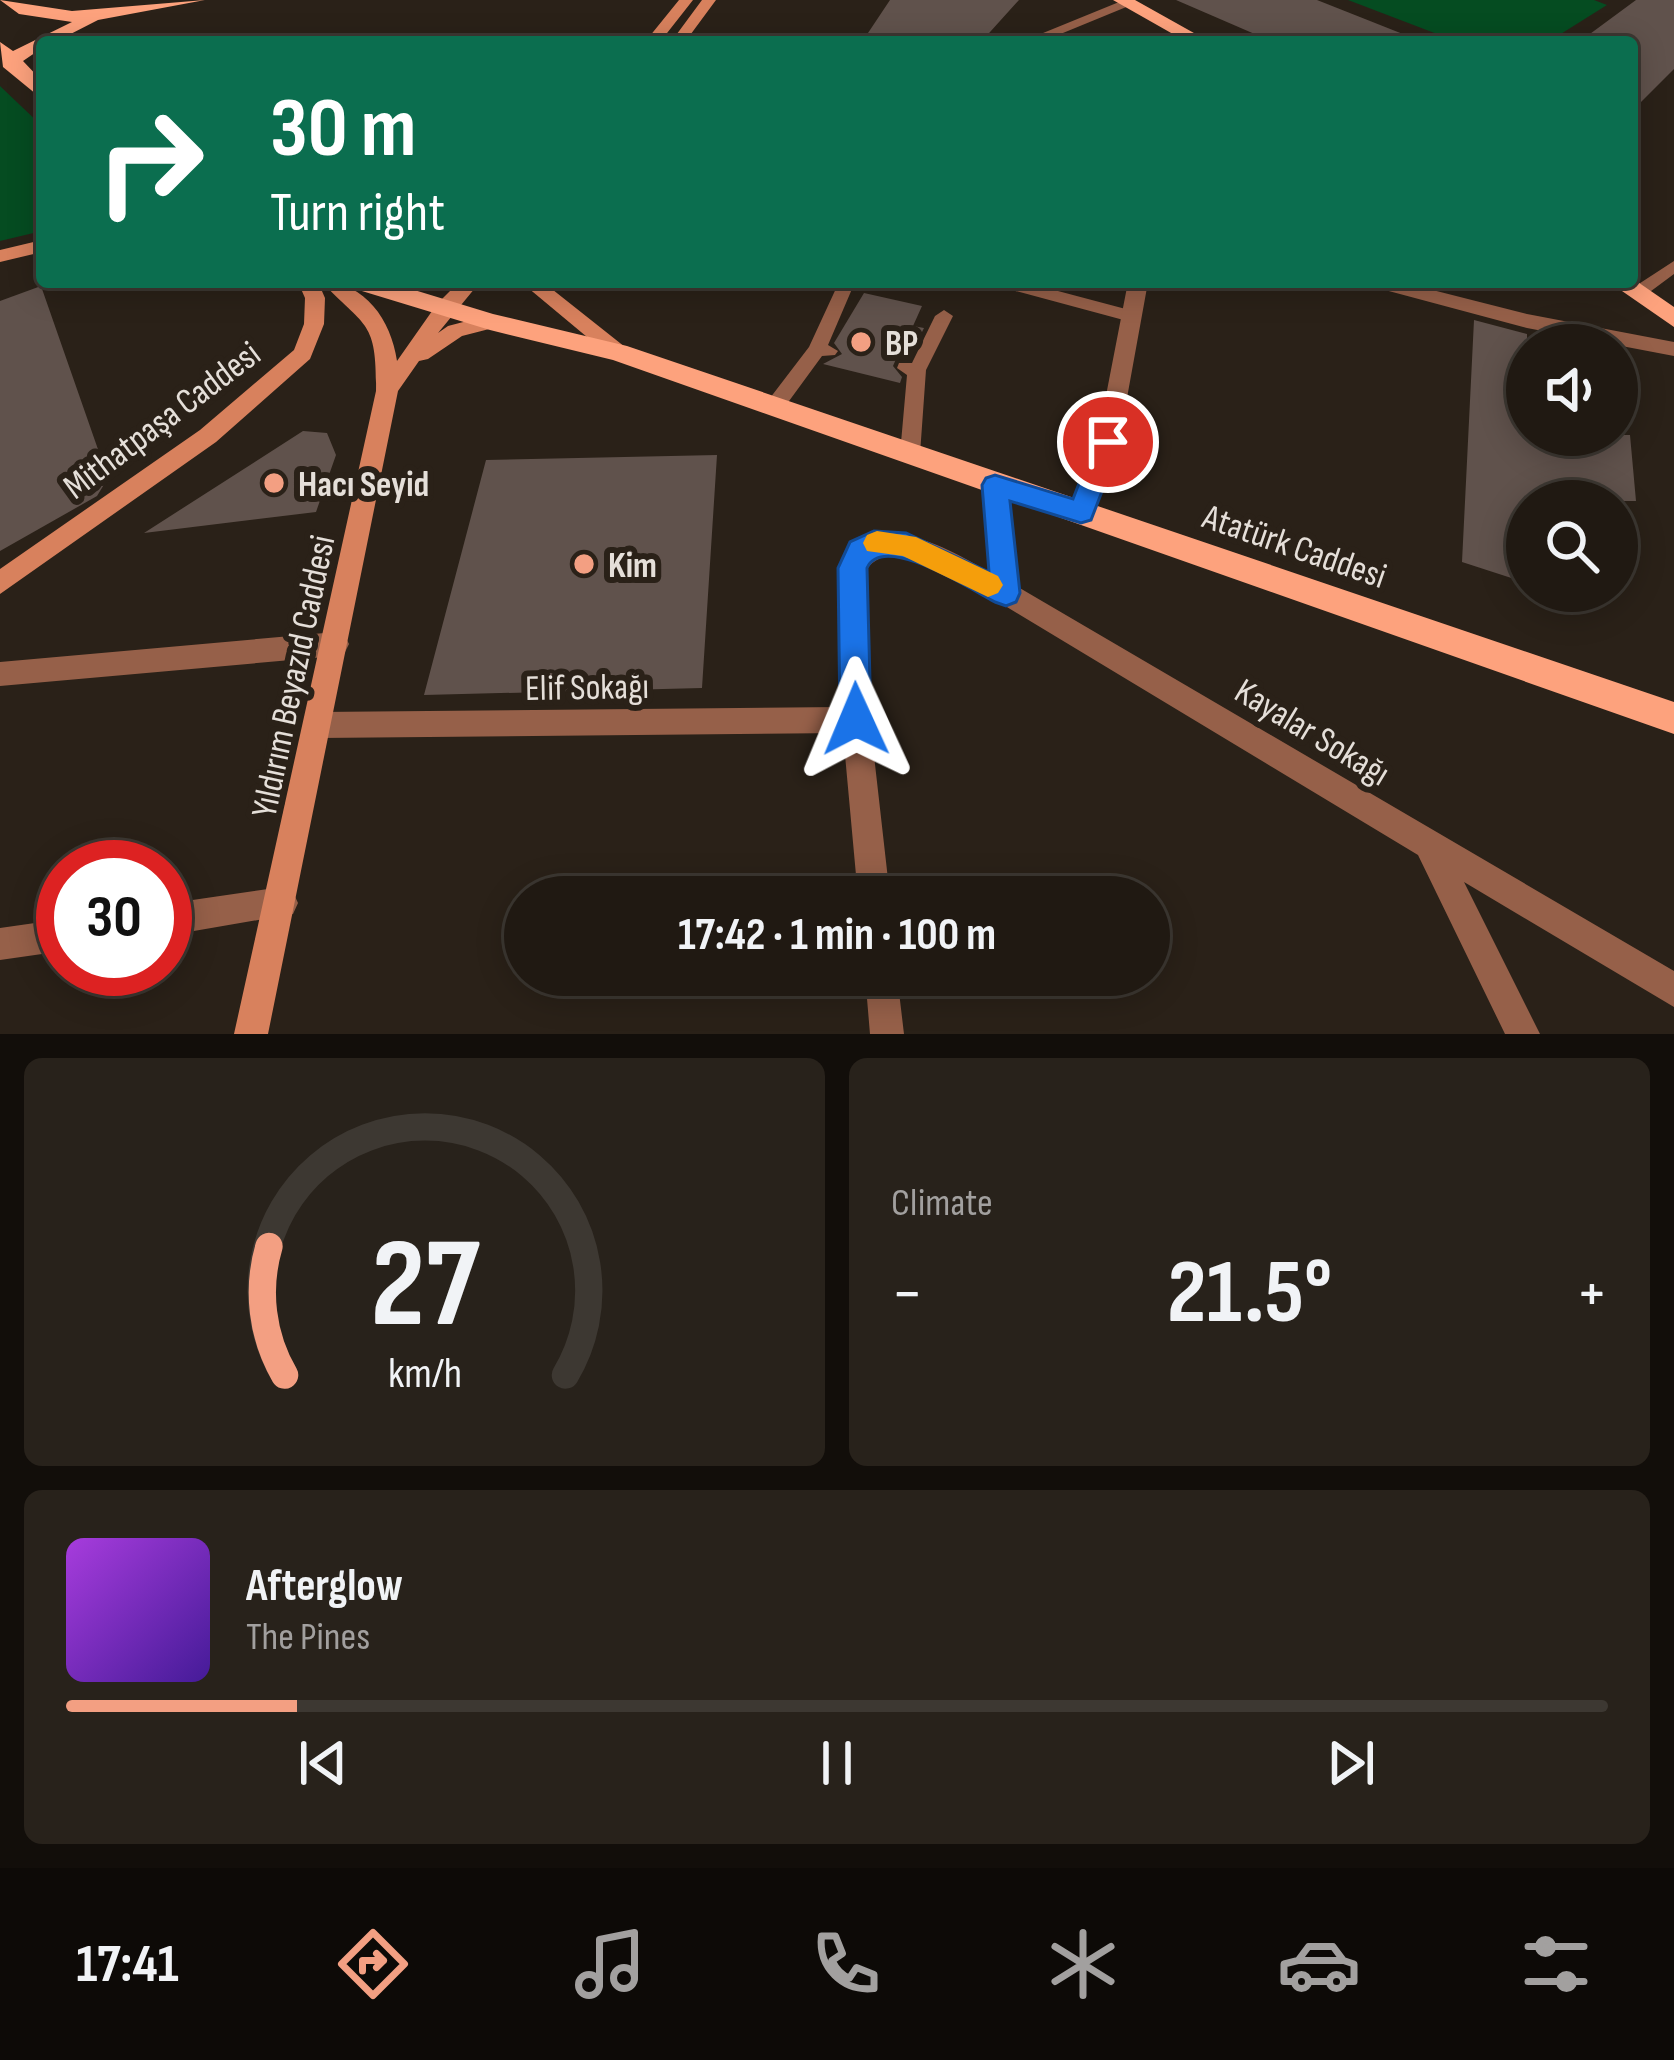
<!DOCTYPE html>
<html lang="en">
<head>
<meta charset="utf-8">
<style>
	body { margin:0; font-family:"Sofia Sans Condensed",sans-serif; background:#28221b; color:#f1f3f6; height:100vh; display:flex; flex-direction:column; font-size:45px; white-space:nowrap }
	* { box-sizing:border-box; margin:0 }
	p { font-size:39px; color:#a2a09f }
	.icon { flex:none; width:66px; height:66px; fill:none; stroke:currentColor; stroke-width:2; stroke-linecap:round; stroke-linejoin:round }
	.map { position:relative; height:1034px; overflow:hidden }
	.details { display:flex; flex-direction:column; gap:24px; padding:24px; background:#120e0a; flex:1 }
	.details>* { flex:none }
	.banner { position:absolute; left:36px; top:36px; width:1602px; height:252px; border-radius:12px; box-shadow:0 6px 30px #0003,0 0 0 3px #3d3832; background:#0b6e4f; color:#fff; overflow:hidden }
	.tools { position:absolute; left:1506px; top:324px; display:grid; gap:24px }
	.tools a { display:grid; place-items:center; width:132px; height:132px; border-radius:50%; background:#201912; box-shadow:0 6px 30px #0003,0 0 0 3px #3d3832; font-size:60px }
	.speed { position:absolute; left:36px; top:840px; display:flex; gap:24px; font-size:60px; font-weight:700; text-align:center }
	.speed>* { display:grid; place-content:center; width:156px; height:156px; border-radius:50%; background:#201912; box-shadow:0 6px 30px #0003,0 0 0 3px #3d3832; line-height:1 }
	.speed .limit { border:18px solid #d22; background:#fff; color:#111 }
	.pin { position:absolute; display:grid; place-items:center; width:102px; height:102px; color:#fff; margin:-51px; border:6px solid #fff; border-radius:50%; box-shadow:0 3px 12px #0007 }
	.me { position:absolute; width:132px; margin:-66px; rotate:359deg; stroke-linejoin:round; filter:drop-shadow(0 0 9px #0008) }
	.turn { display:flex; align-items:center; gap:42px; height:252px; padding:0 36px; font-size:54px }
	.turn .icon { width:156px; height:156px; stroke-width:2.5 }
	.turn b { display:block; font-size:84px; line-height:102px }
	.big { font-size:90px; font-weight:700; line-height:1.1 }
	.details .card { flex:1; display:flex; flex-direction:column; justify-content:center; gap:18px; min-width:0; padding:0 42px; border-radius:18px; background:#28221b }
	.details .dial { align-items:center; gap:0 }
	.dial svg { height:312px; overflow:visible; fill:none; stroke:#3d3832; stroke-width:7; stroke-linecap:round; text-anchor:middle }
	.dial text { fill:#f1f3f6; stroke:none }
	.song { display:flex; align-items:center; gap:36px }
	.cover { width:144px; height:144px; border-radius:18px; background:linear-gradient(135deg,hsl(280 70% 55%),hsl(260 70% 35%)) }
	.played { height:12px; border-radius:6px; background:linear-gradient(90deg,#f39f82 15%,#3d3832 15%) }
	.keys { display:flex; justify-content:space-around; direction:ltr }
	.heat { display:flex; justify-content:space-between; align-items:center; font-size:66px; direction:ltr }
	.details .tiles { flex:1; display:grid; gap:24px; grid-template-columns:1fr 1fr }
	.card:last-child { grid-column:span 2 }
	.trip { position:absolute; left:504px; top:876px; width:666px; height:120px; border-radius:60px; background:#201912; box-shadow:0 6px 30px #0003,0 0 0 3px #3d3832; font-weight:700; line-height:120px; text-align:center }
	.tabs { display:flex; height:192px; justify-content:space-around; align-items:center; background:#0d0a07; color:#a2a09f }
	.tabs .icon { width:84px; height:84px }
	.tabs .selected { color:#f39f82 }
	.tabs b { font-size:54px; color:#f1f3f6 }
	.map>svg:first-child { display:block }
</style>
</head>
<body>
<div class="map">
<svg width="1674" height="1034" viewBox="0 0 1674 1034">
	<rect width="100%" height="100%" fill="#2a2118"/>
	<path fill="#054c21" d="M1348 0H1594L1607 5 1548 42H1458Z
		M0 86 42 126V231L0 241Z"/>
	<path fill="#60524c" d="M890 0H1019L981 42H862Z
		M1176 0H1317L1418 40 1273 42Z
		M1636 0H1674V69L1632 111V42H1579Z
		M41 286 108 478 97 496 0 551V301Z
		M864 293 922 306 913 326 924 328 909 358 896 359 893 366 902 377 900 383 823 364 842 354 834 343Z
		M1474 320 1527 334V435H1630L1636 501H1527V583L1462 562Z
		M303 431 327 433 336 455 316 512 144 533Z
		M717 455 702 688 424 695 486 460Z"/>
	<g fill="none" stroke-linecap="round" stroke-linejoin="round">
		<path fill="#966049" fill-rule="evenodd" d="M1674 261V274L1643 297H1631V289Z
			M839 282H855L828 345 838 351 835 355 822 356 781 412H767L764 407 767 402 809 347Z
			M995 282H1024L1137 312 1140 316 1131 322 997 286Z
			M944 310 953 316 926 370 920 454 910 462 900 454 907 375 897 368 899 363H912L935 316Z"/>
		<path fill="#966049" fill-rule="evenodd" d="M1124 0 1136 3 1041 42H1021Z
			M415 33 444 39 446 42 410 40V34Z
			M1128 282H1148L1119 442 1093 512 1089 519H1073L1069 512 1097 442Z
			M1367 282H1401L1527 314 1674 342V356L1527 328 1370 286Z
			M995 476 1007 485 1018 587 1674 971V1007L1464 882 1540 1034H1505L1418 855 997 601C964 583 896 529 866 570L870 720 890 897H858L843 733 319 738 309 734 305 725 309 716 319 712 842 707 841 568C874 504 945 547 991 573L983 485Z
			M336 632 345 636 349 644 345 652 336 656 0 686V662Z
			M282 887 293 892 298 903 293 914 165 936V904Z
			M63 919V951L0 960V928Z
			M865 975H897L904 1034H870Z"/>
		<path fill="#d8815d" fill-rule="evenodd" d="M679 0H693L660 42H645Z
			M702 0H716L685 42H671Z
			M42 240V252L0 262V250Z
			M298 282H318L325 298 324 324 310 359 216 442 0 594V569L200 430 294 350 304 324 305 298Z
			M322 282C365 282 391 320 397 361L437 304 459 282H480L438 333 448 326 490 315 500 322 497 327 462 336 428 359 419 361 398 391 268 1034H234L376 391C377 319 365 328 322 282Z
			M521 282H543L625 347 628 352 625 357H611Z"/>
		<path fill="#fda27d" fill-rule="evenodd" d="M0 0 72 11 205 0 98 20 55 42H42V48L23 61 42 81V99L3 67 0 42 13 51 72 22 19 14Z
			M1113 0H1135L1210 42H1187Z
			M1632 278 1674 307V327L1609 282H1632Z
			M349 282H388L493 314 627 346 1674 702V734L613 360 490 330 352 288Z"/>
	</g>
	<path fill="#1a73e8" stroke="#114b97" stroke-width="3" d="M1108 432 1121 442 1091 520 1081 523 1010 501 1020 593 1016 602 1006 606 995 602C970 589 883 532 867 568L871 719 867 730 856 734 844 730 840 719 838 568 850 542 874 531 906 533 989 572 982 485 986 478 995 475 1073 499 1095 442Z"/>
	<path fill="#f59e0b" d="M877 531 916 537 998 576 1003 585 998 593 988 597 903 556 867 551 863 543 867 535Z"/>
	<g fill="#f39f82" stroke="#2a2118" stroke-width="4.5">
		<circle cx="861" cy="342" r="12"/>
		<circle cx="274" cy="483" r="12"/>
		<circle cx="584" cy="564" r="12"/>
	</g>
	<g text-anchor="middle" stroke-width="12" stroke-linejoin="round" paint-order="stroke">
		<g font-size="36" font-weight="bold" fill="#e5dfd9" stroke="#2a2118" text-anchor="start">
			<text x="885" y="355">BP</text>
			<text x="298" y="496">Hacı Seyid</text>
			<text x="608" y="577">Kim</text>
		</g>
		<g font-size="36" fill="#e5dfd9" stroke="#2a2118">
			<text transform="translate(161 419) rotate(-37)" y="13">Mithatpaşa Caddesi</text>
			<text transform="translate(1295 545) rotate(19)" y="13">Atatürk Caddesi</text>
			<text transform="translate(292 676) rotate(-78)" y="13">Yıldırım Beyazıd Caddesi</text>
			<text transform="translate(587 686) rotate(-1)" y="13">Elif Sokağı</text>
			<text transform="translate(1313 731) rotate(31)" y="13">Kayalar Sokağı</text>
		</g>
	</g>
</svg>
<div class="tools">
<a><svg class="icon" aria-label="sound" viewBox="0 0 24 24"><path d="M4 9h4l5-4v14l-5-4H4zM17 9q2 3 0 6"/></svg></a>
<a><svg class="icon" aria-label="search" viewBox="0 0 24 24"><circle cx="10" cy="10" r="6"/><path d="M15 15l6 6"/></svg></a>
</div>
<div class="speed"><div class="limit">30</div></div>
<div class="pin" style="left:1108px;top:442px;background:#d93025"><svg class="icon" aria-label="arrive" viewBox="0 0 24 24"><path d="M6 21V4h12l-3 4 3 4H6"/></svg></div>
<svg class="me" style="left:856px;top:719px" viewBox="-20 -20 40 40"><path d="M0-17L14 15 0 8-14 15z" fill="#1a73e8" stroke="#fff" stroke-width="4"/></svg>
<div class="trip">17:42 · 1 min · 100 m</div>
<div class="banner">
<div class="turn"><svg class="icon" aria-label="right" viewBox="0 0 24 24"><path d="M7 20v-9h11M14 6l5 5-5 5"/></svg><div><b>30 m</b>Turn right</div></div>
</div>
</div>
<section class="details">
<div class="tiles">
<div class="card dial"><svg viewBox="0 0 100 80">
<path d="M14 69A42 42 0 1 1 86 69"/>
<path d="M14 69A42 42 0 0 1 10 36" stroke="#f39f82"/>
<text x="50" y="56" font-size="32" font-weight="700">27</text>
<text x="50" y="72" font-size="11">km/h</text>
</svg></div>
<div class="card"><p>Climate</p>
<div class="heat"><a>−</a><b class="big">21.5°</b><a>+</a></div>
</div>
<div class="card">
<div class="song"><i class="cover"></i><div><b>Afterglow</b><p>The Pines</p></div></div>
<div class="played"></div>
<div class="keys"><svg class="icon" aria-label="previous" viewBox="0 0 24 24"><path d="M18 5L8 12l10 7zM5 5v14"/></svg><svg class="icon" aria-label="pause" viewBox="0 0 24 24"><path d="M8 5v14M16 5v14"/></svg><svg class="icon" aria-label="next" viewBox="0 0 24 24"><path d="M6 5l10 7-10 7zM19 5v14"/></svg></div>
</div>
</div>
</section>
<nav class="tabs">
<b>17:41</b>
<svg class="icon selected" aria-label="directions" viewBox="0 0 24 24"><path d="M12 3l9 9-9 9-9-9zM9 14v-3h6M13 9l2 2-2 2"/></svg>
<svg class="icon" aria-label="music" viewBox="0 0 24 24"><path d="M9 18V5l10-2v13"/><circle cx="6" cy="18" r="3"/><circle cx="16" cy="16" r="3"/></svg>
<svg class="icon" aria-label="phone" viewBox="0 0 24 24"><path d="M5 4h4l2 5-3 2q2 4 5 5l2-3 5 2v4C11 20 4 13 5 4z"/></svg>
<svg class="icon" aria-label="climate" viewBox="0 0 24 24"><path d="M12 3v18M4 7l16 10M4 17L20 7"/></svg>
<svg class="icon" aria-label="car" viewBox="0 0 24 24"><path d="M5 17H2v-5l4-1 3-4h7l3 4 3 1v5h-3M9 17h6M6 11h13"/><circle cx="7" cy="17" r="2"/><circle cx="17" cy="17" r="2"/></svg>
<svg class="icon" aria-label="filters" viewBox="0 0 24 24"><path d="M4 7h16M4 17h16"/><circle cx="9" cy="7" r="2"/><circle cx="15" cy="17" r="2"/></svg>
</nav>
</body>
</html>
